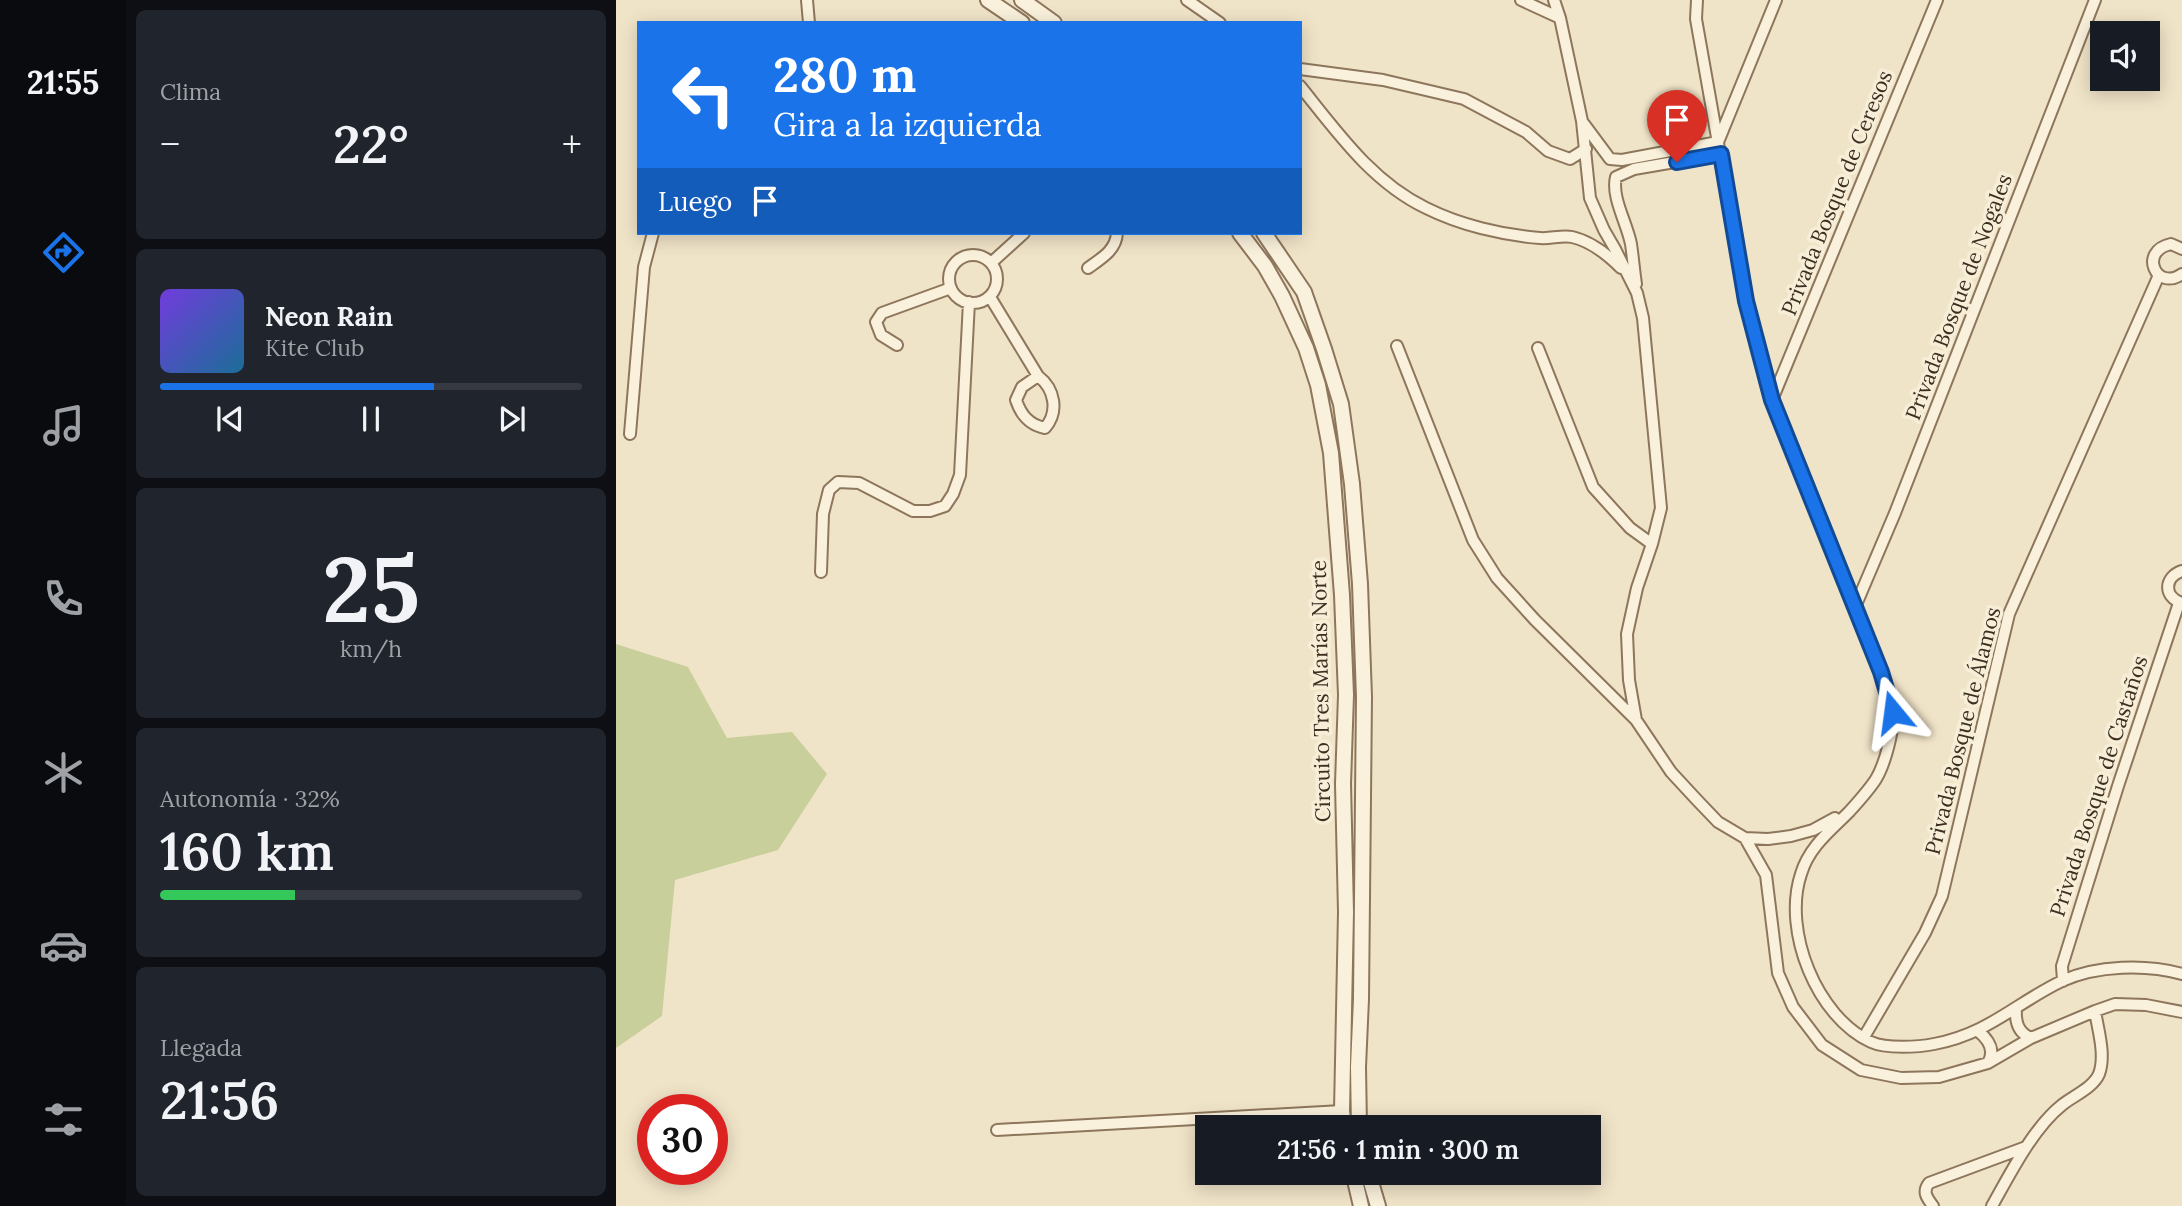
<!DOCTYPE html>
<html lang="es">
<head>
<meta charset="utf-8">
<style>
	body { margin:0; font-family:Lora,serif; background:#20242c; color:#f1f3f6; height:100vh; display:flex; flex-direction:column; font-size:26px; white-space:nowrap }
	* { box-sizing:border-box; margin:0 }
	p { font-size:23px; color:#9ea1a6 }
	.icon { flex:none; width:38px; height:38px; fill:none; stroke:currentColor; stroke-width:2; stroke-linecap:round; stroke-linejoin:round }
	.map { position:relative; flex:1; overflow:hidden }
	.sheet { display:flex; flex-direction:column; gap:10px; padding:10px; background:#0d0f14; width:490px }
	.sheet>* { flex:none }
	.guide { position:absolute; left:21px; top:21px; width:665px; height:214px; border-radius:0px; box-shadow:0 4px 18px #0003; background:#1a73e8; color:#fff; overflow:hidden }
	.buttons { position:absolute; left:1474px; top:21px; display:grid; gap:14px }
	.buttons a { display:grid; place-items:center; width:70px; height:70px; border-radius:0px; background:#171b24; box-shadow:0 4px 18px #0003; font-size:35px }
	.speed { position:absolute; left:21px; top:1094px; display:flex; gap:14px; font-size:35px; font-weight:700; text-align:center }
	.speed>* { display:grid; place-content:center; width:91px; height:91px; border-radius:50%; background:#171b24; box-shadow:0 4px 18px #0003; line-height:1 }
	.speed .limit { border:10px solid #d22; background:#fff; color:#111 }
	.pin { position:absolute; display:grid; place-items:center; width:60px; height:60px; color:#fff; margin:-72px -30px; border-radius:50% 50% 50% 0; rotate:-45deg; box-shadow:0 0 7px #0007 }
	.pin .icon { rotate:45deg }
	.me { position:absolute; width:77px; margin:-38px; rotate:344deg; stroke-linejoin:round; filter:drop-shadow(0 0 5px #0008) }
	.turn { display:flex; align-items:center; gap:24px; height:147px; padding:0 21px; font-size:32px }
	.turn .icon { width:91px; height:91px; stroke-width:2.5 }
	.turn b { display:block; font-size:49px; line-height:60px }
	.then { display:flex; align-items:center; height:66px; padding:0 21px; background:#0003; gap:14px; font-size:26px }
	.big { font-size:52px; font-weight:600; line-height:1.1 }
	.sheet .widget { flex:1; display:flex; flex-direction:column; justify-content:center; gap:10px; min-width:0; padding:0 24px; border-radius:10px; background:#20242c }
	.sheet .dial { align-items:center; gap:0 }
	.dial b { font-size:91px; line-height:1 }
	.song { display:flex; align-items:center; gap:21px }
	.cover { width:84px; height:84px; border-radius:10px; background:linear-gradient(135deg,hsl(260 70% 55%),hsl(200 70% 35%)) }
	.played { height:7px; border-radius:4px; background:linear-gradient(90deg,#1a73e8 65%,#363941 65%) }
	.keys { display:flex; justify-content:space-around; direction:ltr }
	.heat { display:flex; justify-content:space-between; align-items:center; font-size:38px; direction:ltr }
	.charge { height:10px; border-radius:5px; background:linear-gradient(90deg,#34c759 32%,#363941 0) }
	.trip { position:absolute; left:579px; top:1115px; width:406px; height:70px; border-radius:0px; background:#171b24; box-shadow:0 4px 18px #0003; font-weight:600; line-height:70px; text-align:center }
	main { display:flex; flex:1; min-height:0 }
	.dock { display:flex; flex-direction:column; width:126px; justify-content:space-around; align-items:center; background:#090b0e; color:#9ea1a6 }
	.dock .icon { width:49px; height:49px }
	.dock .on { color:#1a73e8 }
	.dock b { font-size:32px; color:#f1f3f6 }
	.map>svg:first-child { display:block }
</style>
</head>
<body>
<main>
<nav class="dock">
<b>21:55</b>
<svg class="icon on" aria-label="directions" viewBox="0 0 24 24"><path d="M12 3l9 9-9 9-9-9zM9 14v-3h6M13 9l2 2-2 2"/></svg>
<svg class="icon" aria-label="music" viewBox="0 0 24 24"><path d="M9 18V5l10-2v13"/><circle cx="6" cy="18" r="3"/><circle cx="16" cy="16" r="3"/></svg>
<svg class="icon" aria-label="phone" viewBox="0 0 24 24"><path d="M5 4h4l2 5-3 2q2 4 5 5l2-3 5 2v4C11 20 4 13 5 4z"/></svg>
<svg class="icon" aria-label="climate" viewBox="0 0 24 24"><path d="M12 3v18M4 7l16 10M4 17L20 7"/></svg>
<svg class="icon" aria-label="car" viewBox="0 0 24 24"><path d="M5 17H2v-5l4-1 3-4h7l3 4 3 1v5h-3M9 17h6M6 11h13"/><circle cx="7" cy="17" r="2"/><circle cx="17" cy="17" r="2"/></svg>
<svg class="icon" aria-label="filters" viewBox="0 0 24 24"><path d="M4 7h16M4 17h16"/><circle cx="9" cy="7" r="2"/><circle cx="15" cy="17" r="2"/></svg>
</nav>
<section class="sheet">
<div class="widget"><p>Clima</p>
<div class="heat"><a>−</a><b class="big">22°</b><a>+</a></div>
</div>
<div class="widget">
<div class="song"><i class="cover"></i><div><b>Neon Rain</b><p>Kite Club</p></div></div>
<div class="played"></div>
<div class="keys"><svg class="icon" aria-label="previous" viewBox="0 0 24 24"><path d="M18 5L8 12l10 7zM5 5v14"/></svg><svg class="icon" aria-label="pause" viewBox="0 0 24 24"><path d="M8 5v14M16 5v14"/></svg><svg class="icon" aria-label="next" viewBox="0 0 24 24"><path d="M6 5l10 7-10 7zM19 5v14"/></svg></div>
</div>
<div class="widget dial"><b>25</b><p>km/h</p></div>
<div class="widget"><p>Autonomía · 32%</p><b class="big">160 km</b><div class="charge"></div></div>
<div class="widget"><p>Llegada</p><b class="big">21:56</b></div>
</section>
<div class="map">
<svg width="1566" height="1206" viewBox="0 0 1566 1206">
	<rect width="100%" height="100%" fill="#f0e4c8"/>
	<path fill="#c9cf9b" d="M0 644 72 667 111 738 176 732 211 774 162 850 59 880 46 1016 0 1048Z"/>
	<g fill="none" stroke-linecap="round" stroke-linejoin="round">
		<g stroke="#8d765c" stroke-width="14">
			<path id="minor" d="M191 0 193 23
				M571 0 604 23
				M905 0 944 18
				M938 0 944 18 966 121 974 198 988 230 999 249 1021 293 1027 318 1045 508 1036 544 1021 588 1011 634 1013 680 1020 720 1055 772 1080 799 1102 822 1129 838 1152 839 1175 836 1197 830 1219 818
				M1081 0 1080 19 1130 301 1156 400 1265 672C1269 685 1276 700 1277 713 1278 730 1269 764 1260 779 1253 790 1242 802 1233 812 1214 831 1193 847 1185 874 1166 931 1201 1017 1255 1042 1270 1049 1303 1047 1318 1044 1372 1034 1400 1003 1446 981 1481 965 1530 964 1566 974
				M684 69 767 80 848 99 910 132 932 151 954 159 970 149
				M684 86C721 132 756 182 810 208 844 225 886 235 924 238 934 239 946 235 956 237 974 241 992 255 1005 268
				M968 124 994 159 1006 160 1102 142
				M1102 142 1160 0
				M1566 249 1555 244C1522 251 1540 292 1566 274
				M333 279a24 24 0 1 1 48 0a24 24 0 1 1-48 0Z
				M375 263 408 233
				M472 268C486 258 500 250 501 233
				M1020 284C1018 271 1017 257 1015 244 1011 223 995 197 1000 177L1018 169 1105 154
				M374 297 422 376C439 389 443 412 429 428 413 425 405 415 400 400L406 387 422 376
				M281 345 265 335 260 322 266 313 335 288
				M781 346 857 540 881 578 919 620 1020 720
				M922 348 977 487 1014 528 1036 544
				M1156 400 1321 0
				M14 434 28 267 37 233
				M1566 571C1548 577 1547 597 1566 603
				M205 572 207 514 213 490 222 482 243 483 297 511H314L329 506 337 494 344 475 353 302
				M1239 607 1279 513 1479 0
				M1129 838 1150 875 1162 973 1177 1007 1206 1045 1245 1070 1285 1078 1323 1077 1372 1063 1415 1038 1479 1011 1499 1004 1530 1005 1566 1012
				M1447 981 1446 966 1502 786 1563 603
				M1400 1008C1399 1022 1402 1033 1415 1038
				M1362 1031C1372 1039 1380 1050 1372 1063
				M1248 1037 1309 933 1326 896 1393 614 1543 275
				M381 1130 726 1111
				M1317 1206C1311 1198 1306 1192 1313 1183L1410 1147
				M1376 1206C1394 1174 1417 1128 1446 1105 1457 1096 1477 1088 1483 1074 1490 1055 1482 1030 1479 1011"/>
		</g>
		<g stroke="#8d765c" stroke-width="18">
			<path id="tertiary" d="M372 0 406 23
				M406 0 438 23
				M624 233 649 266 666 296 690 348 702 385 715 453 726 595 730 695 727 784 730 912 726 1111 728 1127
				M648 233 688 292 708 349 725 404 736 484 744 584 748 697 745 999 742 1067 743 1127
				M737 1172 745 1206
				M752 1172 762 1206"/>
		</g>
		<use href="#minor" stroke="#faf1dc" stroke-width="10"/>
		<use href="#tertiary" stroke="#faf1dc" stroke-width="14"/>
	</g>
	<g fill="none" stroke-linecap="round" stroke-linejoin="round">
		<g stroke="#114b97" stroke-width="18">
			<path id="route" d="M1061 162 1105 154 1130 301 1156 400 1265 672 1277 712"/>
		</g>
		<use href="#route" stroke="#1a73e8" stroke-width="12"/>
	</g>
	<g text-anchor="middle" stroke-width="7" stroke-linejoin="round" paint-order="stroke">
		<g font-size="21" fill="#3d2e20" stroke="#f7eed8">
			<text transform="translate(1221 193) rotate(-68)" y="7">Privada Bosque de Ceresos</text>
			<text transform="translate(1343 297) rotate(-69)" y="7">Privada Bosque de Nogales</text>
			<text transform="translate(705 691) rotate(-91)" y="7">Circuito Tres Marías Norte</text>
			<text transform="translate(1347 731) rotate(-76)" y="7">Privada Bosque de Álamos</text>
			<text transform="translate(1483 786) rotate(-72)" y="7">Privada Bosque de Castaños</text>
		</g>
	</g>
</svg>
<div class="buttons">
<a><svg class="icon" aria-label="sound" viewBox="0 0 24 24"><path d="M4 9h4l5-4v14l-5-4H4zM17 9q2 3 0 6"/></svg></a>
</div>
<div class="speed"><div class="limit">30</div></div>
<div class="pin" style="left:1061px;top:162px;background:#d93025"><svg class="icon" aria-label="arrive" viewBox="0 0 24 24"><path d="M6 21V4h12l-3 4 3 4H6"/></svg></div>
<svg class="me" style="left:1277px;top:712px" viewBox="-20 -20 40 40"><path d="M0-17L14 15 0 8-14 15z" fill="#1a73e8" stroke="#fff" stroke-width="4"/></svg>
<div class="trip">21:56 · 1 min · 300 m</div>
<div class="guide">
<div class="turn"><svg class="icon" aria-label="left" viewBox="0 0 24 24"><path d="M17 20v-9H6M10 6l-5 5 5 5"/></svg><div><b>280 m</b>Gira a la izquierda</div></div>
<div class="then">Luego<svg class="icon" aria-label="arrive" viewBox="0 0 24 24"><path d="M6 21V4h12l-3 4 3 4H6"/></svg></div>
</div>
</div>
</main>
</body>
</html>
